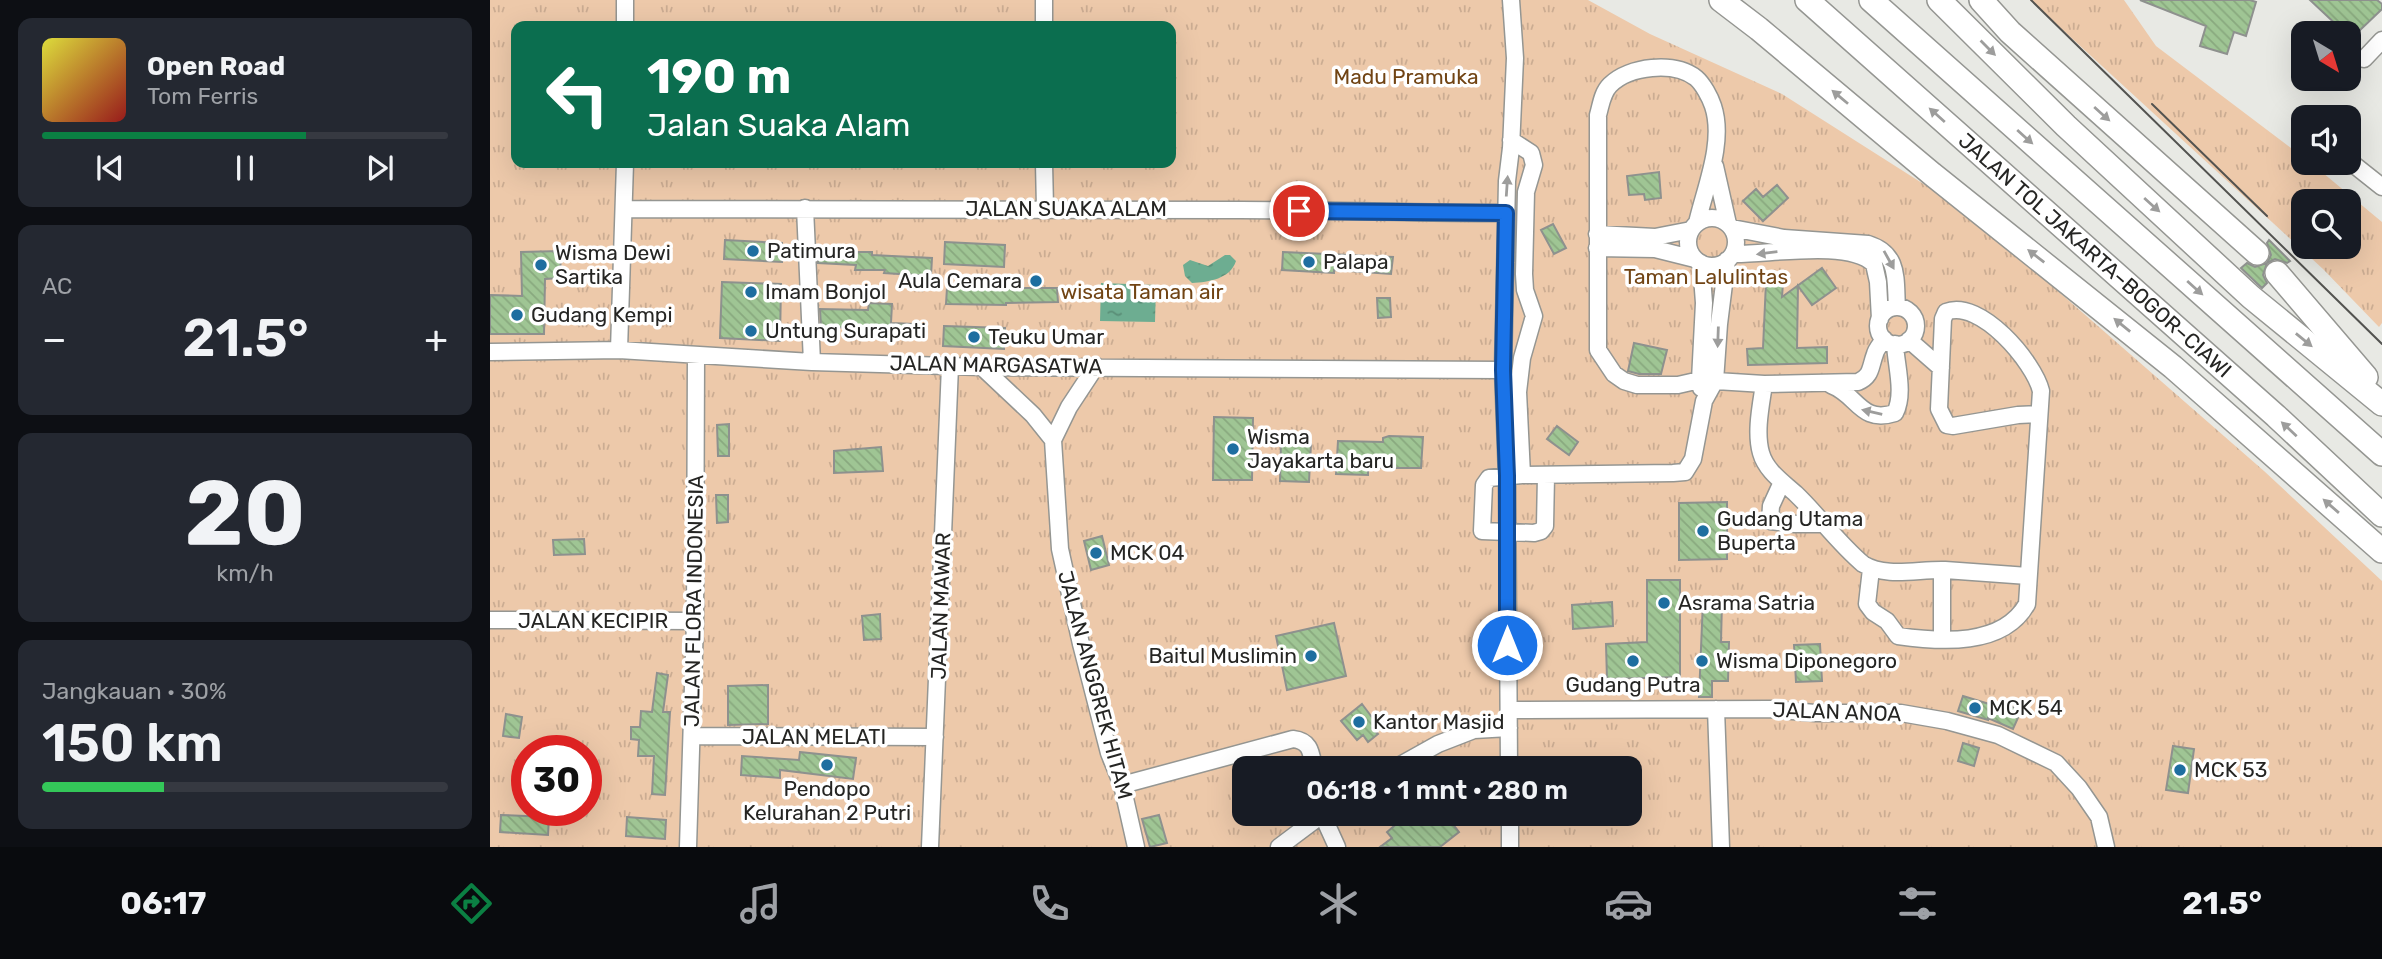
<!DOCTYPE html>
<html lang="id">
<head>
<meta charset="utf-8">
<style>
	body { margin:0; font-family:Rubik,sans-serif; background:#242831; color:#f1f3f6; height:100vh; display:flex; flex-direction:column; font-size:26px; white-space:nowrap }
	* { box-sizing:border-box; margin:0 }
	p { font-size:23px; color:#9ea1a6 }
	.icon { flex:none; width:38px; height:38px; fill:none; stroke:currentColor; stroke-width:2; stroke-linecap:round; stroke-linejoin:round }
	.map { position:relative; flex:1; overflow:hidden }
	.details { display:flex; flex-direction:column; gap:18px; padding:18px; background:#0d0f14; width:490px }
	.details>* { flex:none }
	.top-card { position:absolute; left:21px; top:21px; width:665px; height:147px; border-radius:14px; box-shadow:0 7px 28px #0002; background:#0b6e4f; color:#fff; overflow:hidden }
	.needle { width:46px; rotate:142deg }
	.tools { position:absolute; left:1801px; top:21px; display:grid; gap:14px }
	.tools a { display:grid; place-items:center; width:70px; height:70px; border-radius:14px; background:#171b24; box-shadow:0 7px 28px #0002; font-size:35px }
	.speed { position:absolute; left:21px; top:735px; display:flex; gap:14px; font-size:35px; font-weight:700; text-align:center }
	.speed>* { display:grid; place-content:center; width:91px; height:91px; border-radius:50%; background:#171b24; box-shadow:0 7px 28px #0002; line-height:1 }
	.speed .limit { border:10px solid #d22; background:#fff; color:#111 }
	.pin { position:absolute; display:grid; place-items:center; width:60px; height:60px; color:#fff; margin:-30px; border:4px solid #fff; border-radius:50%; box-shadow:0 2px 7px #0007 }
	.me { position:absolute; width:77px; margin:-38px; rotate:0deg; stroke-linejoin:round; filter:drop-shadow(0 0 5px #0008) }
	.turn { display:flex; align-items:center; gap:24px; height:147px; padding:0 21px; font-size:32px }
	.turn .icon { width:91px; height:91px; stroke-width:2.5 }
	.turn b { display:block; font-size:49px; line-height:60px }
	.big { font-size:52px; font-weight:600; line-height:1.1 }
	.details .widget { flex:1; display:flex; flex-direction:column; justify-content:center; gap:10px; min-width:0; padding:0 24px; border-radius:14px; background:#242831 }
	.details .dial { align-items:center; gap:0 }
	.dial b { font-size:91px; line-height:1 }
	.song { display:flex; align-items:center; gap:21px }
	.cover { width:84px; height:84px; border-radius:10px; background:linear-gradient(135deg,hsl(60 70% 55%),hsl(0 70% 35%)) }
	.played { height:7px; border-radius:4px; background:linear-gradient(90deg,#0b8043 65%,#363941 65%) }
	.keys { display:flex; justify-content:space-around; direction:ltr }
	.heat { display:flex; justify-content:space-between; align-items:center; font-size:38px; direction:ltr }
	.charge { height:10px; border-radius:5px; background:linear-gradient(90deg,#34c759 30%,#363941 0) }
	.trip { position:absolute; left:742px; top:756px; width:410px; height:70px; border-radius:14px; background:#171b24; box-shadow:0 7px 28px #0002; font-weight:600; line-height:70px; text-align:center }
	.tabs { display:flex; height:112px; justify-content:space-around; align-items:center; background:#090b0e; color:#9ea1a6 }
	.tabs .icon { width:49px; height:49px }
	.tabs .on { color:#0b8043 }
	.tabs b { font-size:32px; color:#f1f3f6 }
	main { display:flex; flex:1; min-height:0 }
	.map>svg:first-child { display:block }
</style>
</head>
<body>
<main>
<section class="details">
<div class="widget">
<div class="song"><i class="cover"></i><div><b>Open Road</b><p>Tom Ferris</p></div></div>
<div class="played"></div>
<div class="keys"><svg class="icon" aria-label="previous" viewBox="0 0 24 24"><path d="M18 5L8 12l10 7zM5 5v14"/></svg><svg class="icon" aria-label="pause" viewBox="0 0 24 24"><path d="M8 5v14M16 5v14"/></svg><svg class="icon" aria-label="next" viewBox="0 0 24 24"><path d="M6 5l10 7-10 7zM19 5v14"/></svg></div>
</div>
<div class="widget"><p>AC</p>
<div class="heat"><a>−</a><b class="big">21.5°</b><a>+</a></div>
</div>
<div class="widget dial"><b>20</b><p>km/h</p></div>
<div class="widget"><p>Jangkauan · 30%</p><b class="big">150 km</b><div class="charge"></div></div>
</section>
<div class="map">
<svg width="1892" height="847" viewBox="0 0 1892 847">
	<defs>
		<pattern id="grass-tufts" width="24" height="20" patternUnits="userSpaceOnUse" patternTransform="scale(1.75)"><rect width="24" height="20" fill="#edc9aa"/><path d="M3 7l-1-3M5 7V3M7 7l1-3M15 17l-1-3M17 17v-4M19 17l1-3" fill="none" stroke="#cbac92"/></pattern>
		<pattern id="water-ripples" width="26" height="14" patternUnits="userSpaceOnUse" patternTransform="scale(1.75)"><rect width="26" height="14" fill="#6dad91"/><path d="M2 4q2-2 4 0t4 0M15 11q2-2 4 0t4 0" fill="none" stroke="#598d76"/></pattern>
		<pattern id="building-back-hatch" width="6" height="6" patternUnits="userSpaceOnUse" patternTransform="scale(1.75)"><rect width="6" height="6" fill="#9fc594"/><path d="M-1 5l2 2M0 0l6 6M5-1l2 2" fill="none" stroke="#89a97f"/></pattern>
	</defs>
	<rect width="100%" height="100%" fill="#e8e9e4"/>
	<path fill="url(#grass-tufts)" fill-rule="evenodd" d="M0 0H1098L1160 34 1292 94 1476 211 1774 471 1892 581V847H0ZM26 26H681V163H26ZM37 751H96V810H37ZM754 768H1139V814H754Z
		M1540 0H1634L1666 46 1813 157V163H1821L1827 168 1892 222V323L1889 327 1833 269ZM1813 201H1858V247H1813Z"/>
	<path fill="url(#water-ripples)" d="M735 255H740L746 261C740 279 719 282 702 283L695 276 693 265 700 260 718 266Z
		M611 283 666 285 665 322 610 321Z"/>
	<path fill="url(#building-back-hatch)" stroke="#8e918e" stroke-width="2" d="M1650 0H1760L1766 2 1756 36 1744 32 1737 54 1710 46 1716 26Z
		M1820 0H1887L1892 4V9L1866 34 1856 25 1852 30Z
		M1169 172 1171 198 1155 200 1154 194 1139 195 1137 176Z
		M1287 185 1298 198 1273 221 1253 201 1266 189 1273 197Z
		M1063 224 1076 248 1064 254 1051 230Z
		M235 240 292 243V262L234 259Z
		M1779 240 1800 261 1797 263 1785 259 1777 263 1773 275 1777 283 1772 288 1751 268 1757 263 1765 267 1777 263 1781 255 1777 243Z
		M455 242 515 245 514 267 454 264Z
		M70 251 71 278 55 279 54 334H0V295L32 296 31 252Z
		M328 252H382V255L442 258 441 276 394 273 395 270H365L366 265 328 263Z
		M793 252 903 257 901 274 844 270V273L792 270Z
		M1332 268 1346 288 1322 305 1308 286 1307 348 1337 347V363L1258 365 1257 349 1273 348 1276 282 1293 283 1292 297Z
		M232 282 291 284 290 341 230 338Z
		M457 288H567L568 302 516 303V305L456 304Z
		M887 298H900L901 317 888 318Z
		M379 303 402 304 401 323 424 324V335H378V328L331 327 330 309 378 310Z
		M454 326 515 328 514 349 453 346Z
		M1144 343 1177 350 1171 374H1149L1138 371Z
		M724 417 763 418 762 480H723Z
		M239 424V456H228L227 425Z
		M1067 426 1088 442 1079 455 1057 439Z
		M899 436 933 437 931 468H878V475L846 474 848 441 893 442V438Z
		M791 443 821 444 819 482 790 481Z
		M391 447 393 471 344 473V451Z
		M226 495H238V522L227 523Z
		M1237 502V559L1189 560V503Z
		M612 536 619 565 601 570 594 541Z
		M94 539 95 554 64 555 63 540Z
		M1157 580H1190V677L1117 679 1116 644 1157 642Z
		M1213 600 1232 601 1231 642H1239L1238 681H1222V697H1209Z
		M1122 602 1123 626 1083 629 1082 605Z
		M390 614 391 639 374 640 372 616Z
		M844 623 856 676 797 690 786 636Z
		M1330 644 1332 681 1306 682 1304 645Z
		M167 673 178 675 173 712H180L175 795 162 794 164 756H148L149 740 141 739V727H150L151 711 162 712Z
		M278 685V724L238 725V686Z
		M1473 696 1509 707 1512 702 1531 711 1523 729 1498 718V720L1468 711Z
		M872 704 887 724 882 728 888 734 878 742 873 735 867 740 851 721Z
		M16 714 32 717 29 738 13 736Z
		M1473 743 1489 748 1484 766 1468 761Z
		M1683 746 1704 749 1698 793 1676 790Z
		M310 752 366 758 363 779 290 770V778L251 775 252 756 309 760Z
		M895 814H955L969 832 950 847H890L902 838 897 832 904 826Z
		M11 815 59 817 58 835 10 832Z
		M669 815 677 843 660 847 652 819Z
		M137 817 176 820 175 839 136 836Z"/>
	<g fill="none" stroke-linecap="round" stroke-linejoin="round">
		<g stroke="#959692" stroke-width="19">
			<path id="minor" d="M135 0V26
				M554 0V26
				M1874 59 1892 40
				M1021 140 1041 153 1044 165 1036 192 1034 274 1035 290 1044 316 1032 358 1028 392 1032 475
				M1858 160 1892 187
				M554 163 555 208
				M1225 166 1238 224
				M315 208 322 362
				M135 209C340 208 545 208 751 210 839 210 927 213 1016 213
				M1198 242a24 24 0 1 1 48 0a24 24 0 1 1-48 0Z
				M1207 223C1215 188 1235 142 1223 106 1220 97 1213 84 1206 78 1184 61 1139 66 1120 85 1112 93 1111 105 1108 115V350L1124 374 1134 381 1147 385H1188L1210 380 1274 384 1368 382C1382 376 1380 367 1385 354 1386 349 1391 344 1394 339
				M1242 228 1294 238 1378 244C1410 254 1405 279 1407 307
				M1107 234 1165 237 1201 230
				M1107 248 1165 249 1205 259
				M1243 254C1278 255 1358 239 1384 264L1388 282 1390 319
				M1211 263 1214 303 1210 380 1211 388
				M1388 326a19 19 0 1 1 38 0a19 19 0 1 1-38 0Z
				M1419 340 1451 368
				M129 350 135 163
				M0 352 129 350 322 362 492 367 1013 370
				M606 366 579 407 563 440 570 549 591 644 619 753 632 785 646 847
				M492 367 543 415 563 440
				M1274 384C1271 405 1265 432 1271 453 1276 471 1293 482 1306 494 1329 516 1348 543 1373 564 1396 578 1428 569 1455 570 1482 572 1510 574 1538 576
				M1341 385C1368 395 1370 424 1405 413 1415 393 1406 366 1405 344
				M1056 476 1055 526 1051 531 1044 533 992 531 994 485 999 478 1032 475 1183 473 1195 472 1203 459 1214 401 1225 381 1229 324 1237 260
				M1292 482 1281 506 1280 521 1305 524H1333
				M1381 569 1377 604 1383 612 1397 621 1408 636C1450 642 1513 647 1537 604L1551 391C1544 362 1490 298 1456 312L1453 319 1449 409 1457 425 1463 426 1528 415 1548 414
				M1452 570V638
				M0 620 205 621
				M1226 709 1231 847
				M1019 710 1280 709 1325 713H1411L1457 721 1508 735 1566 763 1589 788 1609 817 1616 847
				M202 736 445 737
				M905 768 948 744 984 730 1019 728
				M1019 768 1017 476 1013 370 1017 181 1021 148 1025 58 1021 0
				M632 785 803 739C821 741 821 753 824 768
				M832 814 847 847
				M198 847 205 621 206 356
				M440 847 460 366
				M789 847 833 814
				M1020 847V814"/>
		</g>
		<g stroke="#959692" stroke-width="26">
			<g id="highway">
				<path d="M1231 0 1269 29 1442 174 1683 367 1892 551"/>
				<path id="s1" d="M1317 0 1786 416 1892 515"/>
				<path d="M1381 0 1892 454"/>
				<path d="M1449 0 1576 126 1761 297 1892 404"/>
				<path d="M1491 0 1520 32 1767 253"/>
				<path d="M1787 273 1876 377"/>
			</g>
		</g>
		<use href="#minor" stroke="#fff" stroke-width="16"/>
		<use href="#highway" stroke="#fff" stroke-width="23"/>
		<path stroke="#535350" stroke-width="2" d="M1541 0 1892 344
			M1662 104 1777 216"/>
	</g>
	<defs><path id="oneway-solid" d="M-6-.8H1V-3.2L6.5 0L1 3.2V.8H-6Z" transform="scale(1.75)"/></defs>
	<g fill="#9d9d9c">
		<use href="#oneway-solid" transform="translate(1498 48) rotate(45)"/>
		<use href="#oneway-solid" transform="translate(1350 97) rotate(-140)"/>
		<use href="#oneway-solid" transform="translate(1612 114) rotate(42)"/>
		<use href="#oneway-solid" transform="translate(1447 115) rotate(-138)"/>
		<use href="#oneway-solid" transform="translate(1535 137) rotate(42)"/>
		<use href="#oneway-solid" transform="translate(1017 186) rotate(-86)"/>
		<use href="#oneway-solid" transform="translate(1662 205) rotate(42)"/>
		<use href="#oneway-solid" transform="translate(1277 253) rotate(173)"/>
		<use href="#oneway-solid" transform="translate(1546 256) rotate(-142)"/>
		<use href="#oneway-solid" transform="translate(1399 260) rotate(61)"/>
		<use href="#oneway-solid" transform="translate(1705 288) rotate(42)"/>
		<use href="#oneway-solid" transform="translate(1632 325) rotate(-141)"/>
		<use href="#oneway-solid" transform="translate(1228 337) rotate(92)"/>
		<use href="#oneway-solid" transform="translate(1814 340) rotate(39)"/>
		<use href="#oneway-solid" transform="translate(1382 412) rotate(-167)"/>
		<use href="#oneway-solid" transform="translate(1799 429) rotate(-137)"/>
		<use href="#oneway-solid" transform="translate(1841 506) rotate(-139)"/>
	</g>
	<g fill="none" stroke-linecap="round" stroke-linejoin="round">
		<g stroke="#114b97" stroke-width="18">
			<path id="route" d="M809 211 1016 213 1013 370 1017 476V645"/>
		</g>
		<use href="#route" stroke="#1a73e8" stroke-width="12"/>
	</g>
	<g fill="#1e6ea0" stroke="#fff" stroke-width="2.5">
		<circle cx="263" cy="251" r="7"/>
		<circle cx="819" cy="262" r="7"/>
		<circle cx="51" cy="265" r="7"/>
		<circle cx="546" cy="281" r="7"/>
		<circle cx="261" cy="292" r="7"/>
		<circle cx="27" cy="315" r="7"/>
		<circle cx="261" cy="331" r="7"/>
		<circle cx="484" cy="337" r="7"/>
		<circle cx="743" cy="449" r="7"/>
		<circle cx="1213" cy="531" r="7"/>
		<circle cx="606" cy="553" r="7"/>
		<circle cx="1174" cy="603" r="7"/>
		<circle cx="821" cy="656" r="7"/>
		<circle cx="1143" cy="661" r="7"/>
		<circle cx="1212" cy="661" r="7"/>
		<circle cx="1485" cy="708" r="7"/>
		<circle cx="869" cy="722" r="7"/>
		<circle cx="337" cy="765" r="7"/>
		<circle cx="1690" cy="770" r="7"/>
	</g>
	<g text-anchor="middle" stroke-width="7" stroke-linejoin="round" paint-order="stroke">
		<g font-size="21" fill="#714414" stroke="#fff">
			<text x="916" y="84">Madu Pramuka</text>
			<text x="1216" y="284">Taman Lalulintas</text>
			<text x="652" y="299">wisata Taman air</text>
		</g>
		<g font-size="21" fill="#252523" stroke="#fff">
			<text x="576" y="216">JALAN SUAKA ALAM</text>
			<text dy="7" stroke="none"><textPath href="#s1" startOffset="385">JALAN TOL JAKARTA–BOGOR–CIAWI</textPath></text>
			<text transform="translate(506 365) rotate(1)" y="7">JALAN MARGASATWA</text>
			<text transform="translate(204 601) rotate(-89)" y="7">JALAN FLORA INDONESIA</text>
			<text transform="translate(451 606) rotate(-88)" y="7">JALAN MAWAR</text>
			<text x="103" y="628">JALAN KECIPIR</text>
			<text transform="translate(605 685) rotate(75)" y="7">JALAN ANGGREK HITAM</text>
			<text transform="translate(1347 712) rotate(2)" y="7">JALAN ANOA</text>
			<text x="324" y="744">JALAN MELATI</text>
		</g>
		<g font-size="21" fill="#252523" stroke="#fff" text-anchor="start">
			<text x="277" y="258">Patimura</text>
			<text x="65" y="260">Wisma Dewi<tspan x="65" dy="24">Sartika</tspan></text>
			<text x="833" y="269">Palapa</text>
			<text x="532" y="288" text-anchor="end">Aula Cemara</text>
			<text x="275" y="299">Imam Bonjol</text>
			<text x="41" y="322">Gudang Kempi</text>
			<text x="275" y="338">Untung Surapati</text>
			<text x="498" y="344">Teuku Umar</text>
			<text x="757" y="444">Wisma<tspan x="757" dy="24">Jayakarta baru</tspan></text>
			<text x="1227" y="526">Gudang Utama<tspan x="1227" dy="24">Buperta</tspan></text>
			<text x="620" y="560">MCK 04</text>
			<text x="1188" y="610">Asrama Satria</text>
			<text x="807" y="663" text-anchor="end">Baitul Muslimin</text>
			<text x="1226" y="668">Wisma Diponegoro</text>
			<text x="1143" y="692" text-anchor="middle">Gudang Putra</text>
			<text x="1499" y="715">MCK 54</text>
			<text x="883" y="729">Kantor Masjid</text>
			<text x="1704" y="777">MCK 53</text>
			<text x="337" y="796" text-anchor="middle">Pendopo<tspan x="337" dy="24">Kelurahan 2 Putri</tspan></text>
		</g>
	</g>
</svg>
<div class="tools">
<a><svg class="needle" viewBox="-14 -14 28 28"><path d="M0-13l5 13h-10z" fill="#e53935"/><path d="M0 13l5-13h-10z" fill="#9ea1a6"/></svg></a>
<a><svg class="icon" aria-label="sound" viewBox="0 0 24 24"><path d="M4 9h4l5-4v14l-5-4H4zM17 9q2 3 0 6"/></svg></a>
<a><svg class="icon" aria-label="search" viewBox="0 0 24 24"><circle cx="10" cy="10" r="6"/><path d="M15 15l6 6"/></svg></a>
</div>
<div class="speed"><div class="limit">30</div></div>
<div class="pin" style="left:809px;top:211px;background:#d93025"><svg class="icon" aria-label="arrive" viewBox="0 0 24 24"><path d="M6 21V4h12l-3 4 3 4H6"/></svg></div>
<svg class="me" style="left:1017px;top:645px" viewBox="-20 -20 40 40"><circle r="17" fill="#1a73e8" stroke="#fff" stroke-width="3"/><path d="M0-11L8 9 0 5-8 9z" fill="#fff"/></svg>
<div class="trip">06:18 · 1 mnt · 280 m</div>
<div class="top-card">
<div class="turn"><svg class="icon" aria-label="left" viewBox="0 0 24 24"><path d="M17 20v-9H6M10 6l-5 5 5 5"/></svg><div><b>190 m</b>Jalan Suaka Alam</div></div>
</div>
</div>
</main>
<nav class="tabs">
<b>06:17</b>
<svg class="icon on" aria-label="directions" viewBox="0 0 24 24"><path d="M12 3l9 9-9 9-9-9zM9 14v-3h6M13 9l2 2-2 2"/></svg>
<svg class="icon" aria-label="music" viewBox="0 0 24 24"><path d="M9 18V5l10-2v13"/><circle cx="6" cy="18" r="3"/><circle cx="16" cy="16" r="3"/></svg>
<svg class="icon" aria-label="phone" viewBox="0 0 24 24"><path d="M5 4h4l2 5-3 2q2 4 5 5l2-3 5 2v4C11 20 4 13 5 4z"/></svg>
<svg class="icon" aria-label="climate" viewBox="0 0 24 24"><path d="M12 3v18M4 7l16 10M4 17L20 7"/></svg>
<svg class="icon" aria-label="car" viewBox="0 0 24 24"><path d="M5 17H2v-5l4-1 3-4h7l3 4 3 1v5h-3M9 17h6M6 11h13"/><circle cx="7" cy="17" r="2"/><circle cx="17" cy="17" r="2"/></svg>
<svg class="icon" aria-label="filters" viewBox="0 0 24 24"><path d="M4 7h16M4 17h16"/><circle cx="9" cy="7" r="2"/><circle cx="15" cy="17" r="2"/></svg>
<b>21.5°</b>
</nav>
</body>
</html>
